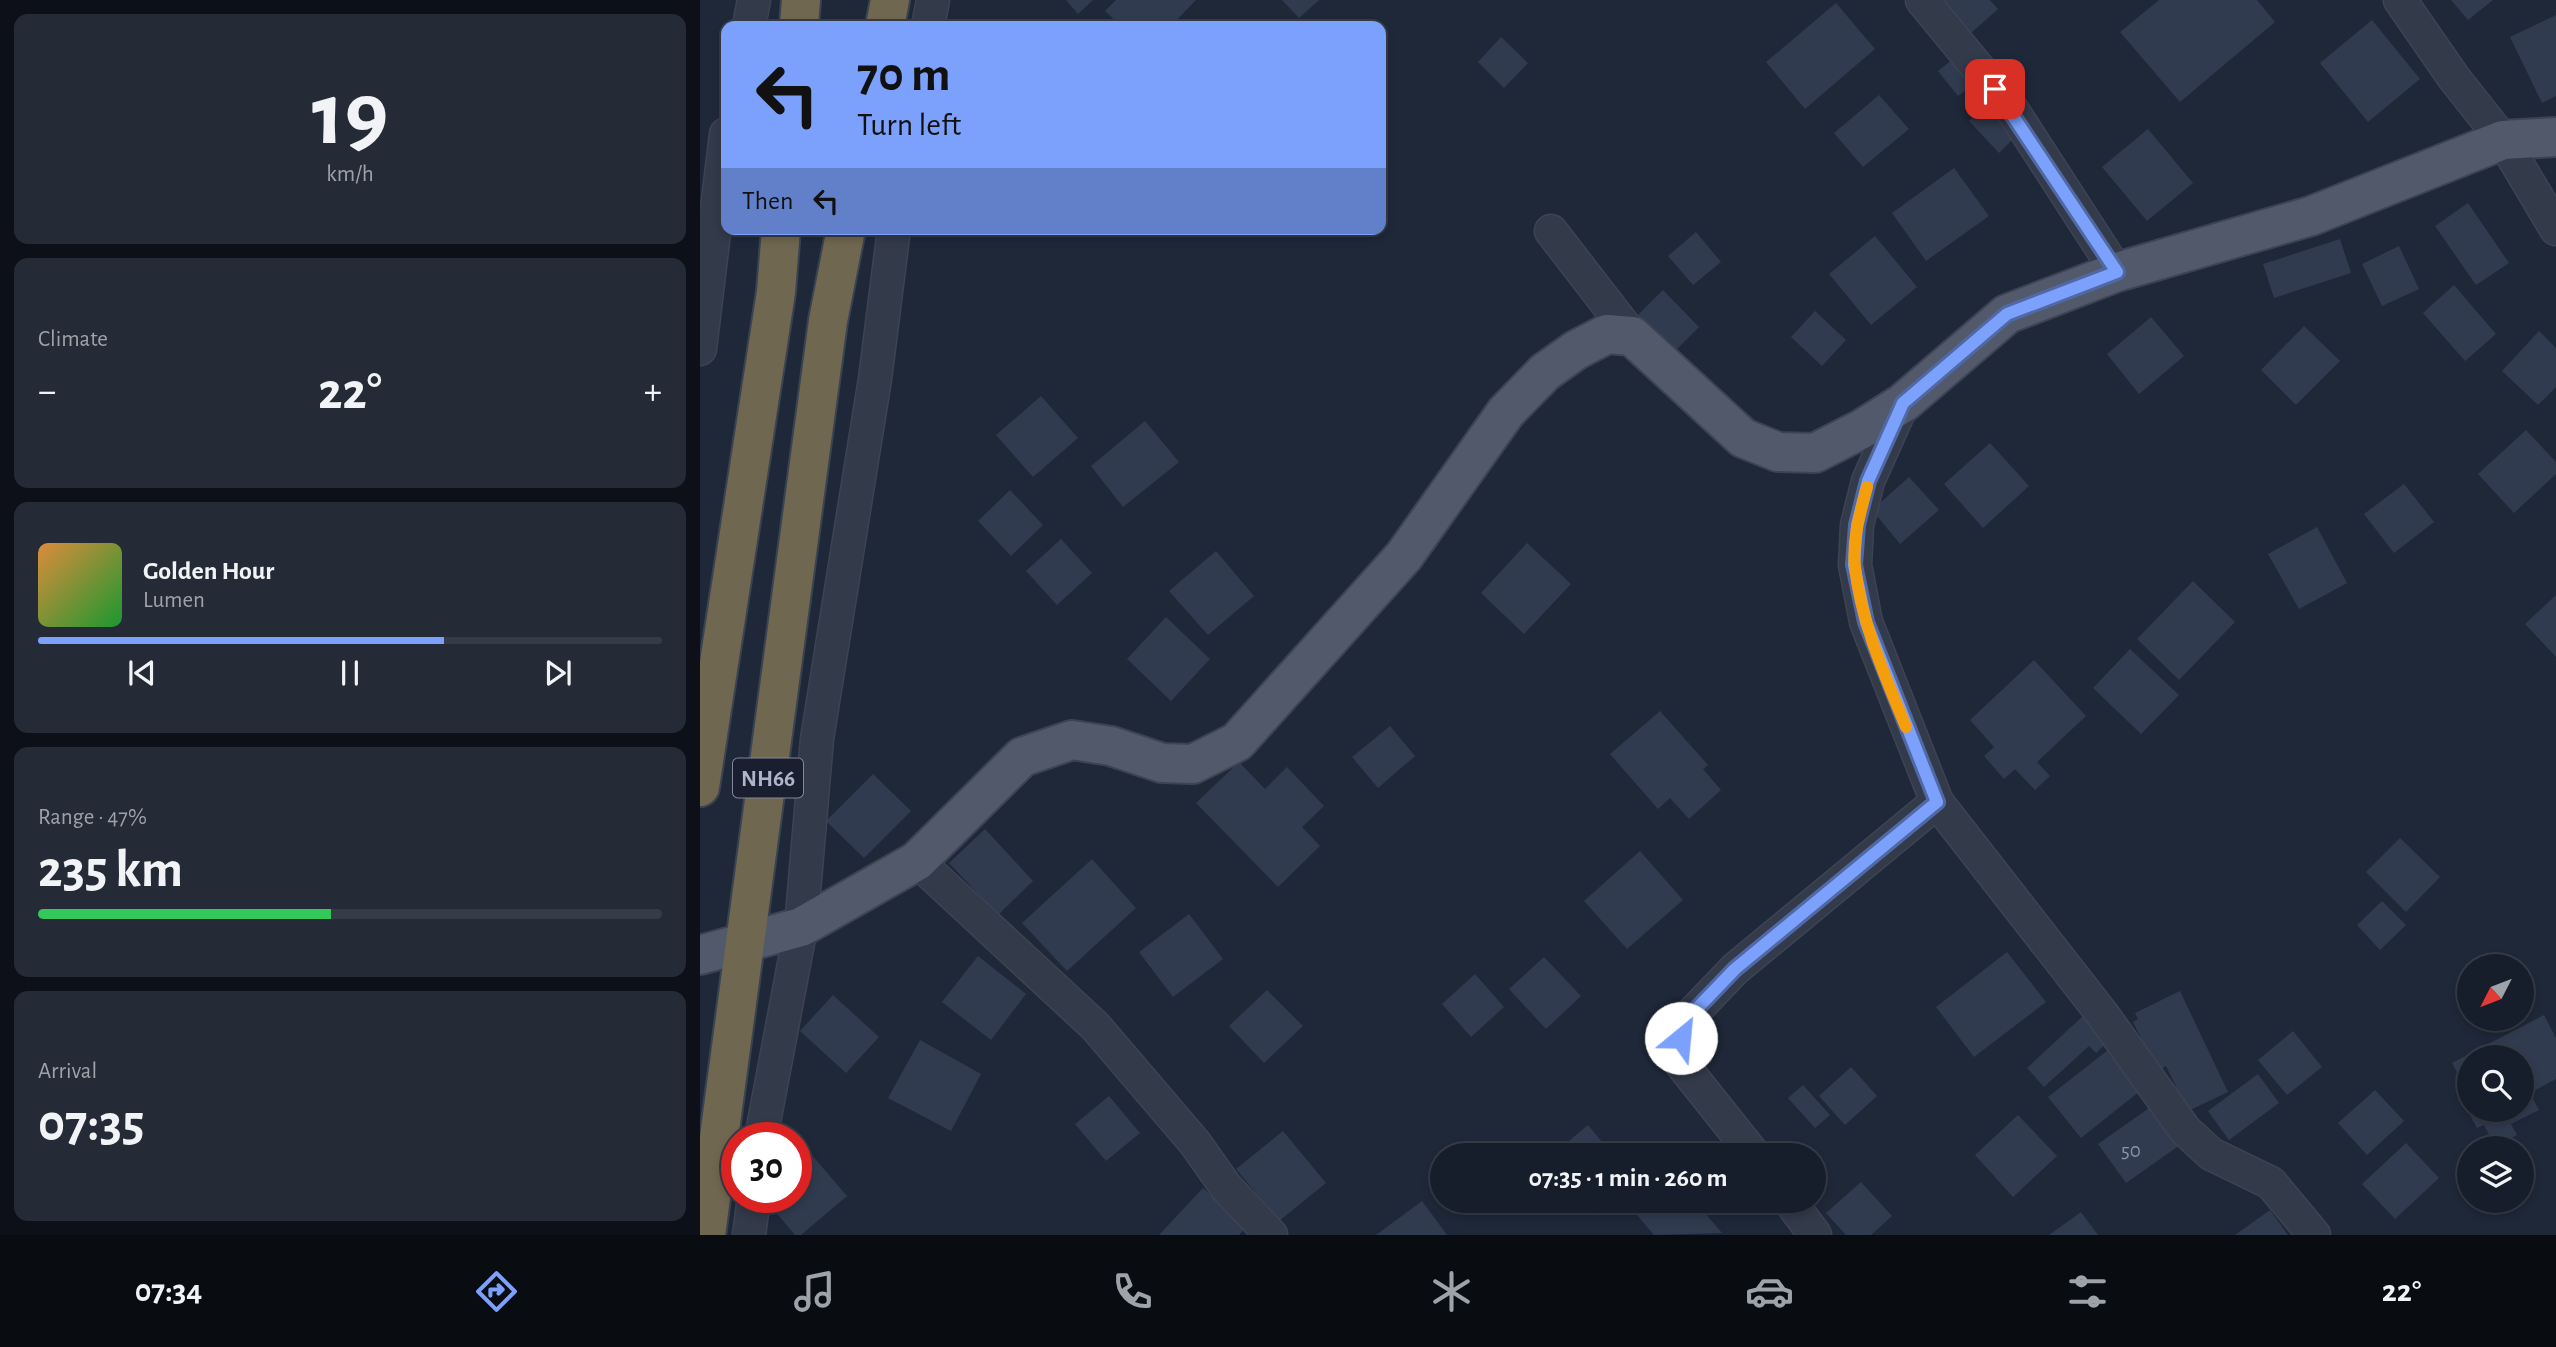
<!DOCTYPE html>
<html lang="en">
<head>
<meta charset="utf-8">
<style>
	body { margin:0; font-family:"Alegreya Sans",sans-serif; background:#242b37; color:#f1f3f6; height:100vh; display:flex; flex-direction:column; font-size:26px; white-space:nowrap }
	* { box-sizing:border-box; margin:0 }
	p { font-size:23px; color:#9ea2a9 }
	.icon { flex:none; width:38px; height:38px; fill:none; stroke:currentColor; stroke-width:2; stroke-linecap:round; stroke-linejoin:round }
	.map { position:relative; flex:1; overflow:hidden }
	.drawer { display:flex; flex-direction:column; gap:14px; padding:14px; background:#0d1018; width:700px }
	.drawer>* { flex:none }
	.top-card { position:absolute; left:21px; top:21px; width:665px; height:214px; border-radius:14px; box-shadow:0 4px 10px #0003,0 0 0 2px #363c47; background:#7ba1fd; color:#111; overflow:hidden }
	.needle { width:46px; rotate:228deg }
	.fabs { position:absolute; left:1757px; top:954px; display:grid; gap:14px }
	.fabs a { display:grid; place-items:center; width:77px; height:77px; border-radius:50%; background:#171e2b; box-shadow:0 4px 10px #0003,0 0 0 2px #363c47; font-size:35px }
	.speed { position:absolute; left:21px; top:1122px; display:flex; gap:14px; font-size:35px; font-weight:700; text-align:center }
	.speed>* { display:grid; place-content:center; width:91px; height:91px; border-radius:50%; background:#171e2b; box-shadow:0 4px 10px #0003,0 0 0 2px #363c47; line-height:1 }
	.speed .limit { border:10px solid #d22; background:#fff; color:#111 }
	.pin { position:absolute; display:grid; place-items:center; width:60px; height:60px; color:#fff; margin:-30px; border-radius:14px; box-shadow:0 4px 10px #0006 }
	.me { position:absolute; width:77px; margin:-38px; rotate:28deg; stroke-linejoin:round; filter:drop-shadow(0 0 5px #0008) }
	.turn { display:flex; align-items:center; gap:24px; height:147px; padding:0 21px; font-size:32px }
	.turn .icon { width:91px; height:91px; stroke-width:2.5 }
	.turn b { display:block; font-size:49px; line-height:60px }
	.then { display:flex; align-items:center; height:66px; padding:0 21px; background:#0003; gap:14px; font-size:26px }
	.big { font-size:52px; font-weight:700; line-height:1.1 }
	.drawer .tile { flex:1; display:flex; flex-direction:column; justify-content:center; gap:10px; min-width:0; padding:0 24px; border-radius:14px; background:#242b37 }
	.drawer .dial { align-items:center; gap:0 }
	.dial b { font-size:91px; line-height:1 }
	.song { display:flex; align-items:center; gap:21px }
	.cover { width:84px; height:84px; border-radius:10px; background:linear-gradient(135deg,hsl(30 70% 55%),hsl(130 70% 35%)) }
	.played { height:7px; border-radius:4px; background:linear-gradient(90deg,#7ba1fd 65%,#363c47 65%) }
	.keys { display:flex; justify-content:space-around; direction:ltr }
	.heat { display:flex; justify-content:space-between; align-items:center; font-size:38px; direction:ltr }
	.charge { height:10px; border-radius:5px; background:linear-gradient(90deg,#34c759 47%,#363c47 0) }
	.trip { position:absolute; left:730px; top:1143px; width:396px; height:70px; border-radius:35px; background:#171e2b; box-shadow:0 4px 10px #0003,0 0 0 2px #363c47; font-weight:700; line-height:70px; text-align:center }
	.dock { display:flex; height:112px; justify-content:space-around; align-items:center; background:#090c11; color:#9ea2a9 }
	.dock .icon { width:49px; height:49px }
	.dock .selected { color:#7ba1fd }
	.dock b { font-size:32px; color:#f1f3f6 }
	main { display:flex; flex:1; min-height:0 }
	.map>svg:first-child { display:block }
</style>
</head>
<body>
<main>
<section class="drawer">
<div class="tile dial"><b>19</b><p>km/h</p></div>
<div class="tile"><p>Climate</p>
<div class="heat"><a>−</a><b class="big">22°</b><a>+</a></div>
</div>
<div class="tile">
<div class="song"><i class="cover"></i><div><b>Golden Hour</b><p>Lumen</p></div></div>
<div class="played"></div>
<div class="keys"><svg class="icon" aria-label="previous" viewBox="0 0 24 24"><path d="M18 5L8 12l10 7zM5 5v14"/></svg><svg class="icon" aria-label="pause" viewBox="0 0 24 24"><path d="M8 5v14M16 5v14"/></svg><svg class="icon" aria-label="next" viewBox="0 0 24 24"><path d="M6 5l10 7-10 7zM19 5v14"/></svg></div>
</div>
<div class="tile"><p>Range · 47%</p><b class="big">235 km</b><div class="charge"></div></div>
<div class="tile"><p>Arrival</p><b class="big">07:35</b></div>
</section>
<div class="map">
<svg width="1856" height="1235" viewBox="0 0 1856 1235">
	<rect width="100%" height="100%" fill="#1f2839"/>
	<path fill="#313b50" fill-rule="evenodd" d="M366 0H393L378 14Z
		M416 0H496L471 26H421L405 11Z
		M582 0H619L599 18Z
		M1239 0H1290L1298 9 1270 34Z
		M1459 0H1557L1575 22 1480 102 1420 32Z
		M1751 0H1793L1768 20Z
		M1136 3 1175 49 1105 109 1066 62Z
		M1856 15V96L1842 103 1810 37Z
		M1672 20 1720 79 1668 122 1620 63Z
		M801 37 828 63 804 88 778 62Z
		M1258 55 1278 81 1258 96 1238 71Z
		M1179 95 1209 129 1163 167 1134 133Z
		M1291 101 1320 132 1299 153 1269 121Z
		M1448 129 1493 183 1447 221 1402 167Z
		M1254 168 1289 216 1226 261 1192 213Z
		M1768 203 1809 263 1776 285 1735 226Z
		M996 232 1021 262 993 285 968 256Z
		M1175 236 1217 287 1171 325 1129 274Z
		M1640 239 1651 273 1574 298 1563 264Z
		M1699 246 1719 289 1682 306 1662 264Z
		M1754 285 1796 334 1765 361 1723 313Z
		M963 290 999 327 967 359 931 322Z
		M1115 311 1146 340 1122 366 1091 337Z
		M1451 317 1484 356 1439 394 1407 354Z
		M1604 326 1640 361 1596 405 1561 370Z
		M1839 331 1856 348V387L1838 405 1802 371Z
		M341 396 378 438 333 477 296 435Z
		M445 421 479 462 423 507 391 466Z
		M1826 430 1856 462V474L1814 513 1778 474Z
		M1290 443 1329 486 1283 528 1244 484Z
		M1209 477 1239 510 1200 544 1172 510Z
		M1704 484 1734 522 1694 553 1664 514Z
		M310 490 343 525 311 556 278 521Z
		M1617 527 1647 583 1599 609 1568 554Z
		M361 539 392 573 357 605 326 571Z
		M827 543 871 584 824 634 781 593Z
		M516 551 554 596 508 635 469 591Z
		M1493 581 1535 622 1479 680 1437 639Z
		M1856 595V657L1825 624Z
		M466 617 510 659 471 701 427 659Z
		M1430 649 1479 695 1441 734 1393 688Z
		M1334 660 1386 716 1337 762 1350 776 1335 790 1315 769 1304 779 1284 756 1294 747 1270 720Z
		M960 711 1008 765 1003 769 1021 790 989 819 970 798 958 809 910 754Z
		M690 726 715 756 678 788 652 757Z
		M539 762 565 789 587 767 624 806 602 827 620 846 578 887 496 803Z
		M173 774 211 811 164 858 126 821Z
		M285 829 333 881 298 915 249 863Z
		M1700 838 1740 877 1706 912 1666 872Z
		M940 851 983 900 927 949 884 901Z
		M392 859 436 908 367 971 322 923Z
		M1682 901 1706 925 1680 950 1657 925Z
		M489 914 523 959 473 997 439 952Z
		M1307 952 1346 1002 1274 1057 1236 1007Z
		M278 956 326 994 291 1040 242 1002Z
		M844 957 881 996 846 1029 809 989Z
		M775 974 804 1007 771 1037 742 1004Z
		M567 990 603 1026 564 1063 529 1026Z
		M1480 991 1528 1092 1488 1111 1466 1066 1457 1071 1433 1022 1438 1019 1435 1013Z
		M133 995 179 1037 146 1073 100 1031Z
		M1384 1015 1409 1041 1396 1053 1389 1046 1344 1087 1327 1068Z
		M1844 1015 1856 1038V1079L1830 1093 1839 1110 1811 1124 1817 1135 1795 1146 1784 1125 1777 1128 1758 1093 1766 1089 1752 1063ZM1769 1057H1822V1110H1769Z
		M1593 1031 1622 1067 1587 1095 1558 1060Z
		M220 1040 281 1074 251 1131 188 1098Z
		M1413 1046 1445 1087 1381 1138 1348 1097Z
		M1151 1067 1177 1096 1145 1125 1119 1096Z
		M1558 1074 1579 1103 1529 1140 1508 1111Z
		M1103 1085 1130 1115 1115 1128 1088 1098Z
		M1675 1090 1704 1121 1667 1155 1638 1123Z
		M409 1096 440 1133 406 1161 375 1124Z
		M1452 1106 1480 1145 1426 1183 1398 1144Z
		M1318 1115 1357 1156 1313 1197 1275 1155Z
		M888 1125 913 1155H852Z
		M583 1131 626 1183 579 1221 536 1169Z
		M1706 1143 1739 1178 1695 1219 1662 1184Z
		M111 1154 147 1196 101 1235H95L63 1197H96V1167Z
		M1161 1182 1192 1216 1171 1235H1146L1126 1213Z
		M503 1188 546 1227 539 1235H459Z
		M843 1200H864L852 1211Z
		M882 1200H912L895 1216Z
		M954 1200H994L1022 1233 954 1235 937 1215Z
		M722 1201 747 1235H676Z
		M1570 1210 1588 1235H1535Z
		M1381 1212 1398 1235H1349Z"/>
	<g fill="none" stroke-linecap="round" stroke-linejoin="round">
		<g stroke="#3d4353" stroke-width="35">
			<path id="minor" d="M1222 0 1311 108 1417 272
				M1700 0 1754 78 1803 140 1856 229
				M49 26 54 0
				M228 26 233 0
				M851 231 932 336
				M0 349 26 134
				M1203 403 1168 481 1157 525 1155 565 1166 622 1237 802 1403 1015 1485 1130 1511 1154 1571 1183 1614 1235
				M217 861 395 1026 495 1143 526 1187 571 1235
				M61 1138 101 927 117 739 175 379 194 229
				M1054 1155 976 1057 987 1019 1035 969 1237 802
				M1089 1200 1115 1235
				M49 1235 54 1197"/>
		</g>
		<g stroke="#3d4353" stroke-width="42">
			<path id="major" d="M0 955 101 927 217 861 322 757 372 740 411 746 462 763 493 764 537 742 704 556 806 412 845 372 876 350 907 334 932 336 1043 438 1078 452 1115 453 1162 429 1203 403 1307 314 1417 272 1611 216 1803 140 1856 137"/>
		</g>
		<g stroke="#3b4251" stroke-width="42">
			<path id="highway" d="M99 26 101 0
				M185 26 190 0
				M0 787 76 292 81 229
				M6 1235 128 321 146 229"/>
		</g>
		<use href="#minor" stroke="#333a4a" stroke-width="32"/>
		<use href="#major" stroke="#51596a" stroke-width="38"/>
		<use href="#highway" stroke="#706750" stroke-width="38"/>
	</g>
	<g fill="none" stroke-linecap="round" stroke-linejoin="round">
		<g stroke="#5069a4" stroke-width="18">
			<path id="route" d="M981 1038 987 1019 1035 969 1237 802 1166 622 1154 565 1157 525 1168 481 1203 403 1307 314 1417 272 1295 89"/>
		</g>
		<use href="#route" stroke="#7ba1fd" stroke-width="12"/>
		<path stroke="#f59e0b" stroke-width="12" d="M1167 487C1160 513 1152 540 1155 567 1161 622 1185 676 1206 727"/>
	</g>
	<g text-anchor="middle" stroke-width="7" stroke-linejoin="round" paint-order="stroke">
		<g font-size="21" fill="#8c94a7">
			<text x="1431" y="1157">50</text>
		</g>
		<rect fill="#191f2e" stroke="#818898" stroke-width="2" x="33" y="758.5" width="70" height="39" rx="5"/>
		<g font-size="23" font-weight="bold" fill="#adb5c6">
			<text x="68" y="786">NH66</text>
		</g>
	</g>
</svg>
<div class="fabs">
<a><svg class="needle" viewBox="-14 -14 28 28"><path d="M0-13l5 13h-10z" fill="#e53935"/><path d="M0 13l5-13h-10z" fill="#9ea2a9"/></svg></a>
<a><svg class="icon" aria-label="search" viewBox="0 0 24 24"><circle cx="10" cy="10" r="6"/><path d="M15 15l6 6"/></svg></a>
<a><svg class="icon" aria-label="layers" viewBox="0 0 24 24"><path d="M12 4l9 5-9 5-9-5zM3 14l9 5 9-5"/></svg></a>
</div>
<div class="speed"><div class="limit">30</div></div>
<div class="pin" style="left:1295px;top:89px;background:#d93025"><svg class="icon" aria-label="arrive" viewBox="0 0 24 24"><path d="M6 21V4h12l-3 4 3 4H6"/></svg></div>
<svg class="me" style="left:981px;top:1038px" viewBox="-20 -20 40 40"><circle r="19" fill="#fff"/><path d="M0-13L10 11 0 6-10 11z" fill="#7ba1fd"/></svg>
<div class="trip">07:35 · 1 min · 260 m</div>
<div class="top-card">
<div class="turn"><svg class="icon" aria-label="left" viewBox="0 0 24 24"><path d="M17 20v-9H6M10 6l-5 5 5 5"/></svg><div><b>70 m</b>Turn left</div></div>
<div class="then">Then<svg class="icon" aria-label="left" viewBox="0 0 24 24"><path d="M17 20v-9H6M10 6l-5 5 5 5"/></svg></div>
</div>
</div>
</main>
<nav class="dock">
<b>07:34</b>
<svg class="icon selected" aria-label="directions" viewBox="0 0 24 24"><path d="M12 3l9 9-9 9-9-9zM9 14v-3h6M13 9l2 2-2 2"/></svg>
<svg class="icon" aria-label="music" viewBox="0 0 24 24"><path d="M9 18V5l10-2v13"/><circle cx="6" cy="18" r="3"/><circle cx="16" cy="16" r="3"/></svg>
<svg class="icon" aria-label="phone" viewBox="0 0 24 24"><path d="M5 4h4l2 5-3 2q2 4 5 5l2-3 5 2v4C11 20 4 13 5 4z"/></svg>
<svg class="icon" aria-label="climate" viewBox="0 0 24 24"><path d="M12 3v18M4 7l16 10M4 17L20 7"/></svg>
<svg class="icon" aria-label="car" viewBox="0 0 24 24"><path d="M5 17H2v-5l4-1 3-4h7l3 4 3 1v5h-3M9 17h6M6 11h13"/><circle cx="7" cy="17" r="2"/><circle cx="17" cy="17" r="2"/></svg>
<svg class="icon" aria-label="filters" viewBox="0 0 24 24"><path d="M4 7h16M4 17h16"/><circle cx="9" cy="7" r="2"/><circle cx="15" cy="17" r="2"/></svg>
<b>22°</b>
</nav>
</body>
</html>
